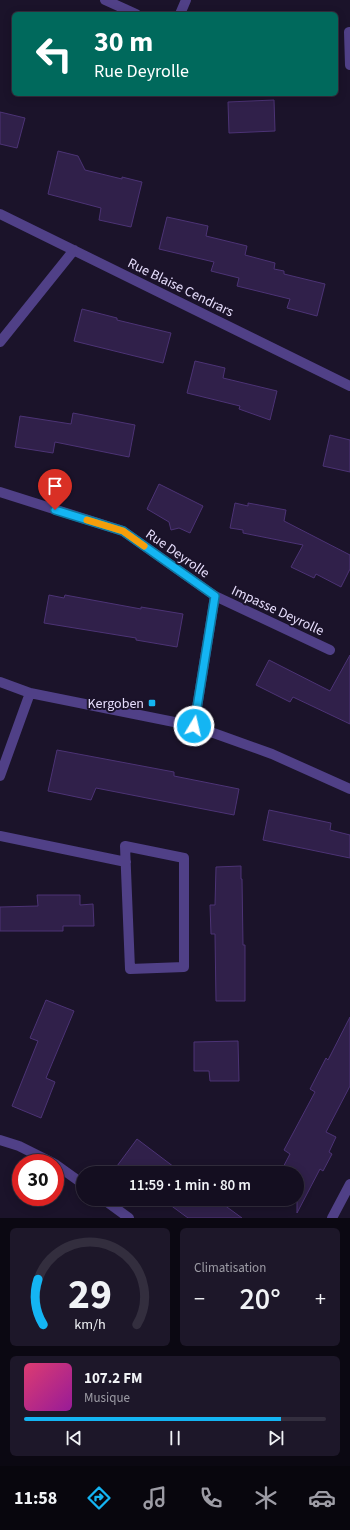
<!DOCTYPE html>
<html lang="fr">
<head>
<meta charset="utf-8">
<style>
	body { margin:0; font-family:"Source Sans 3",sans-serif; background:#1d1729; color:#f1f3f6; height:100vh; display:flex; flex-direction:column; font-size:15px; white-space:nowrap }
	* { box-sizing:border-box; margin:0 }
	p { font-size:13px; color:#9d9ca5 }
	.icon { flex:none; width:22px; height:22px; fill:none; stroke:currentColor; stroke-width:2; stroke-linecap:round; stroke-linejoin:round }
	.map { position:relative; height:1218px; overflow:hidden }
	.panel { display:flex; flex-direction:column; gap:10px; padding:10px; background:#0b0812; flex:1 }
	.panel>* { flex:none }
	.guide { position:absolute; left:12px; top:12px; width:326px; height:84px; border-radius:6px; box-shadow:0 2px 10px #0003,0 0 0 1px #332e3e; background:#00695c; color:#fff; overflow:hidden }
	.speed { position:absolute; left:12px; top:1154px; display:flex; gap:8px; font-size:20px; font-weight:700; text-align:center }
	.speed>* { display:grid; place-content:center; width:52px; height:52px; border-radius:50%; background:#140e20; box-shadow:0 2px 10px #0003,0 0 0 1px #332e3e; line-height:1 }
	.speed .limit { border:6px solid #d22; background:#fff; color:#111 }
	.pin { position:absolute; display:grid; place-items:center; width:34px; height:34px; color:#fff; margin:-41px -17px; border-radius:50% 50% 50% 0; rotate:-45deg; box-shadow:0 0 4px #0007 }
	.pin .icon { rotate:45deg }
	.me { position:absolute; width:44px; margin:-22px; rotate:9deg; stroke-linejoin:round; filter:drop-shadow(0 0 3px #0008) }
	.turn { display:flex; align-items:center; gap:14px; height:84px; padding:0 16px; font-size:18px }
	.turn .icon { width:52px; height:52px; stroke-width:2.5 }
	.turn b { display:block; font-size:28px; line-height:34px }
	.big { font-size:30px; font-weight:600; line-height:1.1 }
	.panel .card { flex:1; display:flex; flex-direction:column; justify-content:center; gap:6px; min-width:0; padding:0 14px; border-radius:6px; background:#1d1729 }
	.panel .dial { align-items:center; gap:0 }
	.dial svg { height:104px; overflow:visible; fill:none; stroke:#332e3e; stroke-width:7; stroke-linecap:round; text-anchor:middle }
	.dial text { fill:#f1f3f6; stroke:none }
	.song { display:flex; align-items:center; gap:12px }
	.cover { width:48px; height:48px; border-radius:6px; background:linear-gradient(135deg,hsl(340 70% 55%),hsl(300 70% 35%)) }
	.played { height:4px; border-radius:2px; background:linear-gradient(90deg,#14b5f3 85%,#332e3e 85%) }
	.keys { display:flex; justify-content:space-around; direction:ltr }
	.heat { display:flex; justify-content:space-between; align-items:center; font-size:22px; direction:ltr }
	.panel .tiles { flex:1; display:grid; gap:10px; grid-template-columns:1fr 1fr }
	.card:last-child { grid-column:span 2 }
	.trip { position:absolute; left:76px; top:1166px; width:228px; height:40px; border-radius:20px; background:#140e20; box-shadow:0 2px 10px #0003,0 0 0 1px #332e3e; font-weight:600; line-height:40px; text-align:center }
	.dock { display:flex; height:64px; justify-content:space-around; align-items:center; background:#08060d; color:#9d9ca5 }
	.dock .icon { width:28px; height:28px }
	.dock .current { color:#14b5f3 }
	.dock b { font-size:18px; color:#f1f3f6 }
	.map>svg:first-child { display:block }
</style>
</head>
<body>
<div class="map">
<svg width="350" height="1218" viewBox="0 0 350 1218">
	<rect width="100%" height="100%" fill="#1b132a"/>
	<path fill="#30204a" stroke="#4c3375" d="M274 100 275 131 229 133 228 102Z
		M0 112 25 118 17 148 0 144Z
		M58 151 78 156 85 170 122 179V177L142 182 131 227 99 220 101 208 48 194Z
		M167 217 208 226 206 236 247 246 245 255 275 263 274 269 284 271V274L325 284 317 316 287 308 290 299 237 286 239 278 211 271 214 262 159 249Z
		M82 309 117 318V320L171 333 163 363 74 341Z
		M195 361 225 368 223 378 277 391 270 420 239 409 240 406 187 393Z
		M73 413 135 425 129 457 55 442 53 453 15 447 20 416 71 424Z
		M330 435 350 440V472L323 466Z
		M159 484 203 506 190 533 179 528 171 530 169 522 147 509Z
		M235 503 248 506V503L286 510 284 521 350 555V569L341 587 316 574 314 578 291 567 303 545 243 533V530L230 528Z
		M49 595 64 598 65 595 141 609V607L183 614 177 647 136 640V638L44 623Z
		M350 655V724L293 697 290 702 256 685 269 660 330 691Z
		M57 750 174 772V776L239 789 234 815 96 788 91 800 48 791Z
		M269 810 331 823 330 830 350 835V858L263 840Z
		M241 866V879H242L243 945H245V1001H216L215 934H211L210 905H215L216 867Z
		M37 895H80V905L93 904 94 926H63V931H0V907L38 906Z
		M46 1000 74 1011 46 1078 55 1082 41 1118 12 1106 38 1041 30 1038Z
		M350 1017V1086L326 1132 336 1137 329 1152 332 1154 323 1171 320 1169 297 1213V1173H280L290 1154 284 1150 315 1092 310 1089 326 1058 328 1060Z
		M238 1041 239 1081H210L209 1071H194V1042Z
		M137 1139 182 1173H126L117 1166Z
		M162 1199H216L242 1218H188Z"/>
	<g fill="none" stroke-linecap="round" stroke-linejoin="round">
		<path stroke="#504087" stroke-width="10" d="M105 0 136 14
			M180 14 186 0
			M349 32 350 65
			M0 214 350 386
			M0 342 74 250
			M0 492 123 531 215 596 330 650
			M0 682 30 693 194 726 272 754 350 789
			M194 726 215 596
			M0 776 30 693
			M0 836 126 862
			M125 846 184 858V967L130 969Z
			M0 1140 19 1146 53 1163
			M55 1164 83 1184
			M103 1199 129 1218
			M332 1218 350 1184"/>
	</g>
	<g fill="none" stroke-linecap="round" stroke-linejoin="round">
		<g stroke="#0d769e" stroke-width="10">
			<path id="route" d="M55 510 123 531 215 596 194 726"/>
		</g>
		<use href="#route" stroke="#14b5f3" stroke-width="7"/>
		<path stroke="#f59e0b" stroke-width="7" d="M87 520 123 531 144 546"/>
	</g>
	<rect fill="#14b5f3" stroke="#1b132a" stroke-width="1.5" x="148" y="699" width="8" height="8" rx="2"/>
	<g text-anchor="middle" stroke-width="4" stroke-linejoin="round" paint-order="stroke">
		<g font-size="14" fill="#e7defd" stroke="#1b132a">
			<text transform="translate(181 287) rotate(26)" y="5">Rue Blaise Cendrars</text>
			<text transform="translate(178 553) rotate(35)" y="5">Rue Deyrolle</text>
			<text transform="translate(278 610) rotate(25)" y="5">Impasse Deyrolle</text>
		</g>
		<g font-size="14" fill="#e7defd" stroke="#1b132a" text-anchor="end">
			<text x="144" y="708">Kergoben</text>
		</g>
	</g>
</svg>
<div class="speed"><div class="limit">30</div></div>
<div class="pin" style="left:55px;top:510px;background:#d93025"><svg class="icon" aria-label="arrive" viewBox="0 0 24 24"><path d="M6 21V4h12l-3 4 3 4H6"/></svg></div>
<svg class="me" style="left:194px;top:726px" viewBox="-20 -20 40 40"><circle r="17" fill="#14b5f3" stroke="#fff" stroke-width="3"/><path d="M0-11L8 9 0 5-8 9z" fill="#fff"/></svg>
<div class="trip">11:59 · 1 min · 80 m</div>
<div class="guide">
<div class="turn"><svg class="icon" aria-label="left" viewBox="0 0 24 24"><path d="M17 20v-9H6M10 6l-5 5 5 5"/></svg><div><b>30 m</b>Rue Deyrolle</div></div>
</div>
</div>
<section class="panel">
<div class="tiles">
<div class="card dial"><svg viewBox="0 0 100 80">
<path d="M14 69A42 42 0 1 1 86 69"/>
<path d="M14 69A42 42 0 0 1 10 34" stroke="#14b5f3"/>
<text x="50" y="56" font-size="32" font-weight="700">29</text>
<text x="50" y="72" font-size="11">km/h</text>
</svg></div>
<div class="card"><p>Climatisation</p>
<div class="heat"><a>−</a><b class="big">20°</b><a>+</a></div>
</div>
<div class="card">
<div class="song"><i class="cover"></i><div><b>107.2 FM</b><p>Musique</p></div></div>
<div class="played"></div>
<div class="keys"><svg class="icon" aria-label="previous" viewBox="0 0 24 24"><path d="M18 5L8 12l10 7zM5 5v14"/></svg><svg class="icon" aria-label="pause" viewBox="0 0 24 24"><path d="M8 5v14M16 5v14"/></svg><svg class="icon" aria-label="next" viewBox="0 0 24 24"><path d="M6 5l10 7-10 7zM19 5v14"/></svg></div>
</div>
</div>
</section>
<nav class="dock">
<b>11:58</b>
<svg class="icon current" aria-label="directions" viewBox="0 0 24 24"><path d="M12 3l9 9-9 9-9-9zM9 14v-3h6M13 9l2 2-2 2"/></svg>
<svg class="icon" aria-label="music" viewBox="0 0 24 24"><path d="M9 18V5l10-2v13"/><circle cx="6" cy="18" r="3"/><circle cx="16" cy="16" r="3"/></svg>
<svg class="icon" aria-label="phone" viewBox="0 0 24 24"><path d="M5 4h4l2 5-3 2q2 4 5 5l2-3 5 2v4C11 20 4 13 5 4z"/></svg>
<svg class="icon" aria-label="climate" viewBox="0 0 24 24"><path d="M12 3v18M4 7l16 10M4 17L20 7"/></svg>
<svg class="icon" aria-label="car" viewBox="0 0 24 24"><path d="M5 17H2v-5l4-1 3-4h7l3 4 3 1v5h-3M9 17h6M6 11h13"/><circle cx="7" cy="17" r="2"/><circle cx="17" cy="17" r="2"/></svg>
</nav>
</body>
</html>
